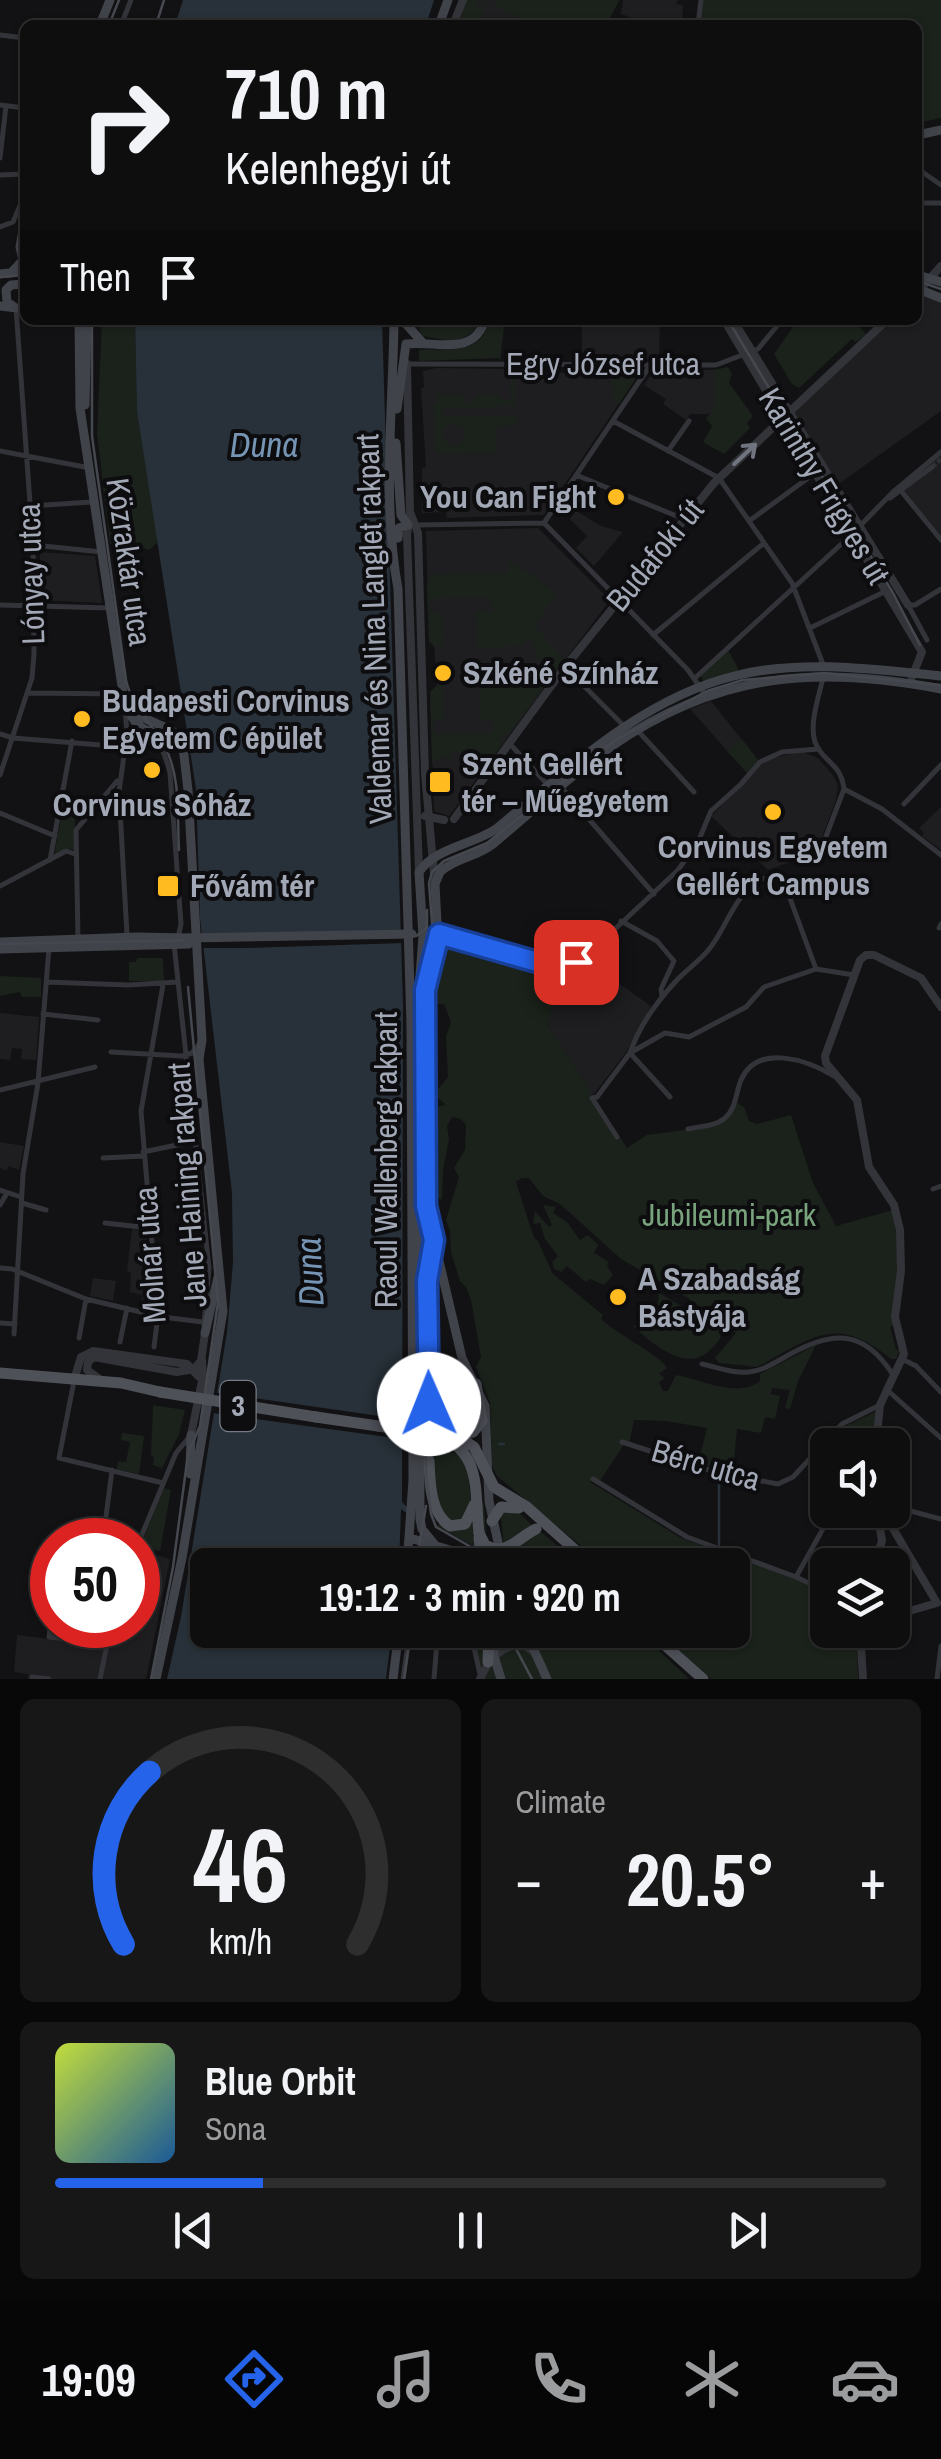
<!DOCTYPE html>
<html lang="en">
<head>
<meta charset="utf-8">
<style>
	body { margin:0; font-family:"Archivo Narrow",sans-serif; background:#171718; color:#f1f3f6; height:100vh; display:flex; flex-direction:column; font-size:38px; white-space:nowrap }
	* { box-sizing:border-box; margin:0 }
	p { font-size:32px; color:#9b9c9e }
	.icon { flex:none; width:55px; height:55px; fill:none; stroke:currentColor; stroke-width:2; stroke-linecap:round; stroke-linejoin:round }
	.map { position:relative; height:1679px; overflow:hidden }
	.drawer { display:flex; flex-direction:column; gap:20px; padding:20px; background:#080808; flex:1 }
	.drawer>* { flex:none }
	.guide { position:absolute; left:20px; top:20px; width:902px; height:305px; border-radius:15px; box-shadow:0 2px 8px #0004,0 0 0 2px #2e2e2f; background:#0e0e0f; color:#f1f3f6; overflow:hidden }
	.tools { position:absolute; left:810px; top:1428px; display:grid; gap:20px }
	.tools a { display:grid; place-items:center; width:100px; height:100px; border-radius:15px; background:#0e0e0f; box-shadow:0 2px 8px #0004,0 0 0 2px #2e2e2f; font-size:50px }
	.speed { position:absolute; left:30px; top:1518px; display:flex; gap:20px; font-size:50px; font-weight:700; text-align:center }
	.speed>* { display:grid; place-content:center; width:130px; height:130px; border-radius:50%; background:#0e0e0f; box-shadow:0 2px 8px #0004,0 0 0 2px #2e2e2f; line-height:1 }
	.speed .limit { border:15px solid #d22; background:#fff; color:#111 }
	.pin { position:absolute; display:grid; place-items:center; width:85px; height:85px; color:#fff; margin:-42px; border-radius:20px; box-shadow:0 5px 15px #0006 }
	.me { position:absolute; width:110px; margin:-55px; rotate:359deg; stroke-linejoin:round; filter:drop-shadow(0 0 8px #0008) }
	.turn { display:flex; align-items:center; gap:35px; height:210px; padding:0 40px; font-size:45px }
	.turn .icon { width:130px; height:130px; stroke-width:2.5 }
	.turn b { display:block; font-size:70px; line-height:85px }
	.then { display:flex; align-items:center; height:95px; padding:0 40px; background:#0003; gap:20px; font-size:38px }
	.big { font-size:75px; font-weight:700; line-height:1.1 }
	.drawer .card { flex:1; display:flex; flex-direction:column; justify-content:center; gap:15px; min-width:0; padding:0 35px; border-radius:15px; background:#171718 }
	.drawer .dial { align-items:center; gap:0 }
	.dial svg { height:260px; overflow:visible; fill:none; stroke:#2e2e2f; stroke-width:7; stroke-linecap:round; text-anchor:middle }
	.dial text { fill:#f1f3f6; stroke:none }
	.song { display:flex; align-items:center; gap:30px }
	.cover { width:120px; height:120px; border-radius:15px; background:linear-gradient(135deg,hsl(70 70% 55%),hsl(210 70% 35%)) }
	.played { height:10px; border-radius:5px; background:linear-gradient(90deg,#2563eb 25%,#2e2e2f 25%) }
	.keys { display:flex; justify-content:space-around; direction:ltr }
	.heat { display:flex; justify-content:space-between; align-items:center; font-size:55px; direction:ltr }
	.drawer .tiles { flex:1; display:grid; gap:20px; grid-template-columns:1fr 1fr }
	.card:last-child { grid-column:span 2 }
	.trip { position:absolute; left:190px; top:1548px; width:560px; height:100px; border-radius:15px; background:#0e0e0f; box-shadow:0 2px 8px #0004,0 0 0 2px #2e2e2f; font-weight:700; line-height:100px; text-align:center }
	.dock { display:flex; height:160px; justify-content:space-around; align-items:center; background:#060606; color:#9b9c9e }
	.dock .icon { width:70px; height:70px }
	.dock .selected { color:#2563eb }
	.dock b { font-size:45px; color:#f1f3f6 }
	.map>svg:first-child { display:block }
</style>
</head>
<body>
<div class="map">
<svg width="941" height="1679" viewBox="0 0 941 1679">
	<rect width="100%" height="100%" fill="#121214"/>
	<path fill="#1e1e21" d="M477 0H573L563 25H466Z
		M623 0H678L676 4 683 5 682 25H651L621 14Z
		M918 290 941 295V411L833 488 788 412 886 320H918Z
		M582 320H660L659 359H582Z
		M436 368 514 369 517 374 635 370 638 375 544 515 447 518 446 512 422 513V468L426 467 421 388 424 387 423 371Z
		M654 370H714V411L709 414H690L686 420 663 404 666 399 644 385Z
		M941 450V543L902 496 899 487Z
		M575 510 601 526 623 532 594 566 576 548 587 536 570 519Z
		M538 528 610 600 449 816 434 811 430 692 436 689 437 678 434 645 429 642 426 531Z
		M40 552 95 556 102 603 40 600Z
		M711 701 758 760 747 773 690 709Z
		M802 752 818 758 832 774 838 785 836 800 821 840 813 842 816 852 768 870 711 816 762 764 771 758Z
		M941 807V850L922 836 924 833 919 828Z
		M587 961 651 1006 627 1051 594 1094 590 1093 548 1026 558 973 540 967 566 969Z
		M0 1013 39 1017 36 1060 21 1059 22 1049 12 1048 10 1060 0 1059Z
		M0 1142 24 1146 19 1170 8 1166 7 1171 0 1168Z
		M132 1229 146 1231 154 1307 151 1310 142 1308V1295L130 1292 131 1273 127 1271Z
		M93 1278 116 1281 113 1301 90 1296Z
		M138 1550 170 1559 146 1679H28V1674L14 1672 17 1635 102 1646 110 1625H138Z"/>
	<path fill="#1a221b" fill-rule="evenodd" d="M467 0H483L491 4 477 1 476 4 485 8 477 25H458Z
		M500 0H619V1L606 25H535L494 6Z
		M703 0H941V118L918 123V25H700Z
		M102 320H135L137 412 158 542 149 550 134 545 110 544 97 433Z
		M413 320H480C468 346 447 341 423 336Z
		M798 320H867L868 321 860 328 866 334 856 342 852 339 799 388 792 384 774 354Z
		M490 321H502L504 326 500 362 499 358 419 361V350C449 347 478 358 490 321Z
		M728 367 732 374 729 383 753 416 747 423 750 428 724 454 703 442 712 426 706 418 714 410V370Z
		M611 369 635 370 638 375 619 404 612 399 615 388 611 387Z
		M510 372H515V406L442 409 443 417 516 415V425L496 426 497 452 435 454 433 403H437V396H465V402H475L476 395H501V400H511ZM450 424 460 425 465 431V439L458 446H450L443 439 444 430Z
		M509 562 531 574 557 595 534 625 564 659 508 735 504 734 499 740 502 745 481 772 477 775 473 772V764L469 761 466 764V760L457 751H453L450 759 441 755 432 763 430 692 436 686H443L444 720H433L434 734 493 733V719H480L479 685H513V668H522L524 685 532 690 537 668 554 665 551 658 537 659 534 641H524L523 645 477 649 476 612 492 611 491 597 429 599 430 613H441L443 647H435L429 642 427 585 430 582 427 575 508 573Z
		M728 650 739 670 704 682 700 675Z
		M742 739 758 760 747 773 727 751Z
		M62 811 80 814 75 820 74 850 68 849 54 856Z
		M445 940 559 973 548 1026 627 1148 647 1135 716 1126 737 1103 744 1107 749 1121 757 1124 791 1115 813 1183 836 1226 893 1210C900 1248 897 1286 894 1325L890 1327 896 1349 900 1350 896 1359H891C835 1313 813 1338 757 1367L719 1363 715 1358 736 1333 685 1296 621 1259 560 1204 543 1196 529 1178H522L516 1182 534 1238 538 1241 553 1274 603 1315 601 1319C617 1334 660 1355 667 1368L659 1374 665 1378 659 1382 663 1391H668L676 1375C701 1379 737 1399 760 1381V1374L816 1345 798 1381 790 1409 785 1408 790 1390 772 1388 771 1394 780 1396 775 1419 765 1417 761 1433 737 1429 733 1472 698 1464 707 1428 666 1421 634 1420 629 1444 625 1443 600 1481 593 1476 590 1482 681 1538 798 1580 827 1595 828 1630H856L858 1679H711L654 1630H732V1565H598L581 1546 496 1475 492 1465 490 1403 476 1367 481 1357 471 1300 466 1287 460 1281 451 1252 450 1231 446 1220 459 1177 454 1168 465 1150 466 1125 461 1119 452 1117 447 1126 449 1139 443 1170 442 1200 437 1197C434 1167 435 1136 434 1107L446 1105 438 1098 437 1090 448 1077 446 1037 451 1022 444 1004H433L431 1001Z
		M137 958H163L164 981H129V962H136Z
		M0 976 41 978V997H22L20 992 0 996Z
		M543 1205 556 1207 553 1213 567 1222 580 1240 588 1235 598 1245 594 1253 609 1262 607 1266 613 1275 604 1285 590 1279 586 1282 567 1266 561 1272 554 1269 552 1262 558 1256 545 1239 540 1223 533 1224 535 1211 549 1227 552 1225Z
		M658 1292 722 1331C721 1340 717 1343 710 1350 686 1374 652 1343 633 1326 651 1322 661 1310 658 1292Z
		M435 1399 464 1408 473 1404 476 1423 434 1419Z
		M153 1405 185 1410 179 1434 162 1468 153 1465 154 1457 151 1456Z
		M875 1412 873 1445H864L845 1426Z
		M122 1433 144 1436 139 1474 117 1469 118 1461 126 1462 130 1442 121 1440Z
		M432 1445 460 1455 468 1472 471 1504 484 1503 486 1535 477 1548 437 1526 443 1519 438 1508Z
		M164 1488 171 1490 160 1551 140 1547Z
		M500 1510 518 1512 534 1527 504 1546Z
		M541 1532 581 1565H454L459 1545 477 1554Z
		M473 1630H637L689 1679H481Z"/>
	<path fill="#283139" d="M183 0H434L426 25H175Z
		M135 320H382L403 1004 402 1502 408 1508V1514L401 1509 399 1565H208V1630H392L386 1679H167L181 1617 227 1332 233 1263 232 1193 200 918 196 789 137 412Z"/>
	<path fill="#121214" d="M405 930V943L244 948H199L198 935Z
		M212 1392 407 1420 409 1421V1440L213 1413 209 1412Z"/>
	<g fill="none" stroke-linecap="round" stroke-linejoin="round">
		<path stroke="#283139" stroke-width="2.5" d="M499 1444H504
			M719 1545V1476"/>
		<path stroke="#2f3034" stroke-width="5" stroke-dasharray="5 2.5" stroke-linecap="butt" d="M932 467 941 459"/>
		<path stroke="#333439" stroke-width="5" d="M121 25 131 0
			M698 25 701 0
			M0 35 25 38
			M0 105 25 108
			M0 158 6 106
			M918 169 941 185
			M0 175 25 174
			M918 203H941
			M0 227 13 222 25 194
			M407 364 716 365 758 349 782 320
			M613 421 719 478 792 583 824 667
			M0 451 90 468
			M668 451 689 421
			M576 475 684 519
			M902 492 941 540
			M890 498 932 467
			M30 506 92 502
			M749 521 815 473
			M544 523 651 364
			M416 525 544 523 688 670 706 696
			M33 545 102 552
			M0 605 110 608
			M810 628 884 592
			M653 635 764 543
			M927 640 908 605H915L941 589
			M565 667 625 727
			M695 678 849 537 893 492 941 452
			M823 678C819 696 809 724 815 742 822 762 841 762 844 789
			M28 693 122 694
			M125 708 127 733 119 792 127 935
			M639 732 694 792
			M0 734 13 738 126 747
			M509 743 548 785
			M126 747 144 732C160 740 166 756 170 773L181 924 178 938
			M0 775 32 678 34 654 33 545 16 308
			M561 787 654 894
			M844 789 882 809 941 855
			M904 804 941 765
			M0 813 55 836
			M822 847 844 789
			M50 860 72 741
			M0 886 66 851 75 854
			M621 921 657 941 674 961 661 989 662 996
			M939 928 941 924
			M568 930 581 943 576 962
			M439 934 551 966 568 965 583 959 678 870 698 842 711 811 741 784 760 762 782 752 819 749
			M78 939 76 830 117 781
			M174 944 209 1268 204 1325
			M816 969 854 975
			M46 982 129 985 177 982
			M43 1014 98 1020
			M111 1052 182 1056 192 1053 200 1043
			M630 1053C640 1024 657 1002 676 981 687 969 700 961 710 948 729 925 740 875 777 877L784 882 816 969
			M630 1053 670 1097
			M0 1090 95 1067
			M688 1129C700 1126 716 1127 726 1117 736 1108 736 1092 741 1080 758 1042 809 1061 834 1076
			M617 1137 592 1098 597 1097 630 1053 665 1033 689 1037 746 1007 764 987 816 969
			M143 1152 196 1141
			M103 1158 143 1156
			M933 1189 941 1186
			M0 1190 21 1197
			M22 1203 46 1210
			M0 1205 7 1193
			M105 1223 150 1228
			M0 1268 12 1269 86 1299 162 1317 203 1322
			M0 1323 15 1324
			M14 1334 23 1174 38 1083 49 948
			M79 1338 86 1299
			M120 1342 127 1308
			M154 1347 158 1315 141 1111 163 985
			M902 1359 916 1366 941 1392
			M702 1364C717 1367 734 1374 749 1372 762 1371 774 1363 785 1357 830 1331 863 1327 893 1375
			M74 1381 59 1458 163 1483
			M886 1389 941 1438
			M622 1442 718 1473 778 1484 793 1477 842 1424 880 1405
			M593 1479 687 1537 796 1577 828 1592
			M826 1502 828 1504
			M886 1513 903 1509 941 1519
			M103 1540 112 1470
			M138 1544 176 1453 191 1435
			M417 1565 423 1530
			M449 1565 456 1553
			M796 1577 824 1527 829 1510
			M52 1615 49 1637 105 1644
			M470 1630 480 1674
			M32 1677 49 1679
			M100 1679 111 1625
			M403 1679 410 1630
			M434 1679 438 1630
			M937 1679 941 1646"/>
		<path stroke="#333439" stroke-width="8" d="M453 25 463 0
			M918 292 941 266
			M724 320 922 652 912 677
			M733 320 908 605
			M407 364 410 512 407 535 419 872
			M410 512 418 533 425 774 435 884
			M425 816 444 820
			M454 819 565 667 714 483 887 320
			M201 1361 205 1333
			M74 1380 81 1357 93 1351 187 1364 198 1376
			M101 1380 87 1370 88 1362 94 1357 177 1372 194 1369 202 1360
			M191 1435 203 1376 202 1361
			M876 1445 880 1405 904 1354 895 1317 901 1271 900 1230 894 1205 869 1167 857 1100 826 1063 825 1056 860 960 866 955H874L921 978 941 1007
			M882 1510 937 1603 892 1616
			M874 1565 882 1541 877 1510
			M860 1630 863 1679
			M495 1652 501 1640 496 1630
			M480 1679C489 1659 499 1648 521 1643L534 1652"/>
		<path stroke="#41434a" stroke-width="9" d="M100 25 110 0
			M439 25 448 0
			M918 135 941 130
			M11 273 23 260 20 247 25 218
			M0 274 25 271
			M918 275 941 282
			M918 289 941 298
			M0 306 25 309
			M16 308 7 302 6 290 11 285 25 284
			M79 320 80 408 124 699C139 749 167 721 182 750
			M394 320C393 408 382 501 398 589L411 1025 413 1480 407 1565
			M406 324 423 343
			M85 405 87 320
			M397 409 406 344C435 340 473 358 485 320
			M396 443 401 515 408 525 399 528 398 538
			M125 703C141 723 164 722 182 738L188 790 202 1040 199 1059 223 1311 182 1558 156 1679
			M0 942 137 937 189 938
			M0 949 189 944
			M205 1333 219 1273
			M429 1461 427 1281 433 1248
			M190 1474 191 1435
			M410 1538 453 1551 480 1565
			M435 1545 422 1529 420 1519 419 989 423 936 419 872C435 848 472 845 496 829 568 770 641 699 734 676 800 659 874 669 941 676
			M503 1565 489 1501 485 1406 462 1358 426 1206 425 990 438 942 435 884 440 872C455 858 477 857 493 844 533 811 570 775 612 746 718 673 817 665 941 689
			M493 1630 494 1656 501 1679
			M525 1630 547 1679
			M393 1679 399 1630"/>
		<path stroke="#4f5159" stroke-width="11" d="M0 1373 121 1383 160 1392
			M316 1417 378 1426
			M434 1434C483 1450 474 1489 479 1533
			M456 1435 474 1447 494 1487 527 1507 592 1565
			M458 1435 473 1432 482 1421 476 1384
			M429 1461C430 1483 430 1513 450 1526L465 1524 474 1505
			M492 1521 501 1507 519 1508
			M648 1630 703 1679
			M488 1662 489 1634"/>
		<path stroke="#46484f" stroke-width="2.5" d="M109 25 119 0
			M156 25 164 0
			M0 277 25 275
			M918 281 941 289
			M92 320V436L126 680C132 708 153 724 166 749 181 779 177 817 179 850
			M728 320 893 593 920 645
			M0 944 416 936 427 928V910
			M416 1565 426 1506
			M490 1565 478 1551 436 1527 431 1514 426 1473 424 1289 431 1240 424 1198 423 986 433 936 429 883 432 872 444 861 487 843 614 741 707 691 743 680 824 673 941 685
			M506 1630 532 1679
			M151 1679 173 1567 188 1454 200 1426 218 1302 188 987
			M404 1679 411 1630"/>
		<path stroke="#41434a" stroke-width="9" d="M189 938 412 934"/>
		<path stroke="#4f5159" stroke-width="11" d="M160 1392 316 1417
			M378 1426 434 1434
			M479 1533 485 1545C507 1557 517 1538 536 1529
			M479 1538 482 1565"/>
	</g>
	<defs><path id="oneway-shaft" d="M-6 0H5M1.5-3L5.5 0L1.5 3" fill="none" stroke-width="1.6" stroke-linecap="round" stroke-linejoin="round" transform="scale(2.5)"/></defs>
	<use stroke="#70747e" href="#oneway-shaft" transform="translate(745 454) rotate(-43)"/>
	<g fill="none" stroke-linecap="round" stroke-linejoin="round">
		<g stroke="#184099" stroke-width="25">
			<path id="route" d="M429 1404 427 1281 434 1240 426 1206 425 990 439 934 551 966 576 962"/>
		</g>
		<use href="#route" stroke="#2563eb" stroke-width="18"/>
	</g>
	<g fill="#ffbb1f" stroke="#0d0d0f" stroke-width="4">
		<circle cx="616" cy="497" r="10"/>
		<circle cx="443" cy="673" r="10"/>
		<circle cx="82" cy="719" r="10"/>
		<circle cx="152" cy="770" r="10"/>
		<rect x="428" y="770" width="24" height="24" rx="5"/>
		<circle cx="773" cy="812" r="10"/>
		<rect x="156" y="874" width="24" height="24" rx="5"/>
		<circle cx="618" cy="1297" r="10"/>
	</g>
	<g text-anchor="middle" stroke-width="8" stroke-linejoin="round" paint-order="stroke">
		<rect fill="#0d0d0f" stroke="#757a84" stroke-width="2.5" x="220.5" y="1381" width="35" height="50" rx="8"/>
		<g font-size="30" font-weight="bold" fill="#a2a8b6">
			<text x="238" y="1416">3</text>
		</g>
		<g font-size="32" fill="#a2a8b6" stroke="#0d0d0f">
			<text x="603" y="375">Egry József utca</text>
			<text transform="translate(824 486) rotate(59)" y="11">Karinthy Frigyes út</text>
			<text transform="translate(655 555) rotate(-51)" y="11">Budafoki út</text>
			<text transform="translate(129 562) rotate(82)" y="11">Közraktár utca</text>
			<text transform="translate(31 574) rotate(-92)" y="11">Lónyay utca</text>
			<text transform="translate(374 629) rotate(-92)" y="11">Valdemar és Nina Langlet rakpart</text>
			<text transform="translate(386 1160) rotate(-90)" y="11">Raoul Wallenberg rakpart</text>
			<text transform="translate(187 1185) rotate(-94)" y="11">Jane Haining rakpart</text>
			<text transform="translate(150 1255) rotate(-94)" y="11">Molnár utca</text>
			<text transform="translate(706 1465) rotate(16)" y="11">Bérc utca</text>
		</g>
		<g font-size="32" font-weight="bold" fill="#a2a8b6" stroke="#0d0d0f" text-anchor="start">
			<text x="596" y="508" text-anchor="end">You Can Fight</text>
			<text x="463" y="684">Szkéné Színház</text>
			<text x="102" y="712">Budapesti Corvinus<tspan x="102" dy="37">Egyetem C épület</tspan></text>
			<text x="462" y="775">Szent Gellért<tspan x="462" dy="37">tér – Műegyetem</tspan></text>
			<text x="152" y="816" text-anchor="middle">Corvinus Sóház</text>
			<text x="773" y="858" text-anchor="middle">Corvinus Egyetem<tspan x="773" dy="37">Gellért Campus</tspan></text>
			<text x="190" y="897">Fővám tér</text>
			<text x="638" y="1290">A Szabadság<tspan x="638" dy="37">Bástyája</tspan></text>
		</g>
		<g font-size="32" fill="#78a37c" stroke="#0d0d0f">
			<text x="729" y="1226">Jubileumi-park</text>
		</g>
		<g font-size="35" font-style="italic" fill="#7695b4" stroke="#0d0d0f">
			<text x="264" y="457">Duna</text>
			<text transform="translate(310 1272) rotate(-93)" y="12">Duna</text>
		</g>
	</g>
</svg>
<div class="tools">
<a><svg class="icon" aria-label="sound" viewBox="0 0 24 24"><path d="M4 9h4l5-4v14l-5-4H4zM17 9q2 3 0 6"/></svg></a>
<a><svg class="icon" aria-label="layers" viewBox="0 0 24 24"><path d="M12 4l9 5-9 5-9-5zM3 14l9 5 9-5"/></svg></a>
</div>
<div class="speed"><div class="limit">50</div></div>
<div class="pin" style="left:576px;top:962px;background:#d93025"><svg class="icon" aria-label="arrive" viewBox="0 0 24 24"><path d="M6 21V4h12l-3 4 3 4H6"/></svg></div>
<svg class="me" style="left:429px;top:1404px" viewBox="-20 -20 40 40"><circle r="19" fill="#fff"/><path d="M0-13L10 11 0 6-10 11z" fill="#2563eb"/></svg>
<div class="trip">19:12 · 3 min · 920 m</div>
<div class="guide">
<div class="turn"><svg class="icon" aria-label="right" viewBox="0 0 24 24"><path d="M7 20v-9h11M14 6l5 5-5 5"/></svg><div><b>710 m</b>Kelenhegyi út</div></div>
<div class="then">Then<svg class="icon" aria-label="arrive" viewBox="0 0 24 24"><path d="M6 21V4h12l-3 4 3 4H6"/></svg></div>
</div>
</div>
<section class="drawer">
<div class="tiles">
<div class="card dial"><svg viewBox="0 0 100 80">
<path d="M14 69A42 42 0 1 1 86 69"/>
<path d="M14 69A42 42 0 0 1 22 16" stroke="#2563eb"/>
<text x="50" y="56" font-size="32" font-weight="700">46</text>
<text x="50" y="72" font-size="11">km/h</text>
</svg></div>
<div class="card"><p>Climate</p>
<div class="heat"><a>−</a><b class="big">20.5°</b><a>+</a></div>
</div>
<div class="card">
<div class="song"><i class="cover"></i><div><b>Blue Orbit</b><p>Sona</p></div></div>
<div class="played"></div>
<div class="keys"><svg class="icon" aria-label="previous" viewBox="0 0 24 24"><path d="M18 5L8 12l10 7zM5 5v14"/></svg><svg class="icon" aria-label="pause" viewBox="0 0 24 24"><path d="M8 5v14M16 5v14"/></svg><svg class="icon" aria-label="next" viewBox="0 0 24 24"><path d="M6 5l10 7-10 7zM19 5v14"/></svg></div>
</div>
</div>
</section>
<nav class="dock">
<b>19:09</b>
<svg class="icon selected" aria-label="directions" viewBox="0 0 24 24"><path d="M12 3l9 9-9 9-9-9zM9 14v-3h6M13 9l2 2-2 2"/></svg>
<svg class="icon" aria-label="music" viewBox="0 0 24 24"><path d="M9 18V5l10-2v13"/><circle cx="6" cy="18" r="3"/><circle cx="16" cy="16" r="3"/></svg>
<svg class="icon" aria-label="phone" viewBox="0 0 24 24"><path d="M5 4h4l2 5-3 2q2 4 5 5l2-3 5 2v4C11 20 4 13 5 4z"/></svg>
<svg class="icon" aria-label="climate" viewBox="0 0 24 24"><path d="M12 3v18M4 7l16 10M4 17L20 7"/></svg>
<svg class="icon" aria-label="car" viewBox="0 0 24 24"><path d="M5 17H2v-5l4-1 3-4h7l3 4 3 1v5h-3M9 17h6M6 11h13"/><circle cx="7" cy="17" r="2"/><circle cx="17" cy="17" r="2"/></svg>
</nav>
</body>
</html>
